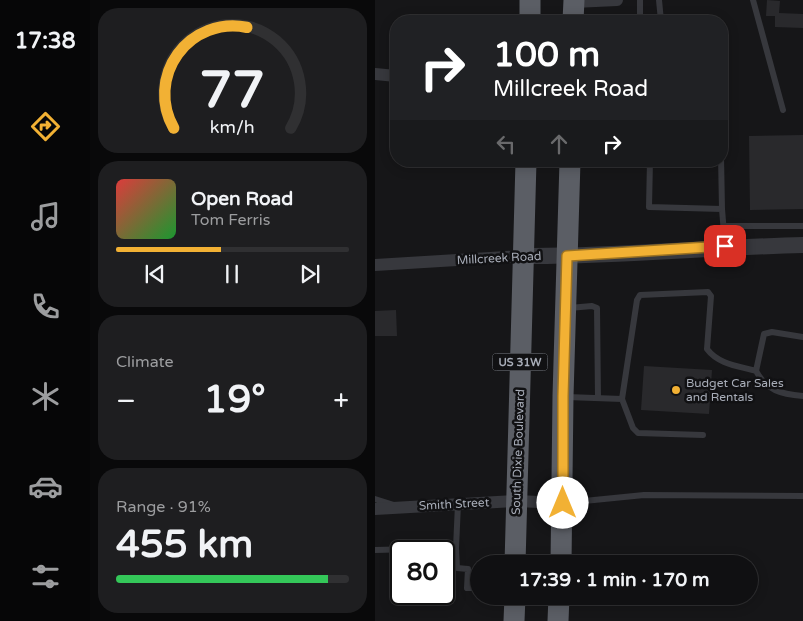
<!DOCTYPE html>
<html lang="en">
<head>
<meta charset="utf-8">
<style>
	body { margin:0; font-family:"Varela Round",sans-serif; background:#1e1e20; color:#f1f3f6; height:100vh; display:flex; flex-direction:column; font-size:19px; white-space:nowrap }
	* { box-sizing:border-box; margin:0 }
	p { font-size:16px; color:#9c9d9f }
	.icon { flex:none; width:28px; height:28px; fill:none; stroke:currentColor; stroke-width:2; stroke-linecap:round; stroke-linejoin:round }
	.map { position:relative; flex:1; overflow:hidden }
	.sheet { display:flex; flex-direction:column; gap:8px; padding:8px; background:#09090a; width:285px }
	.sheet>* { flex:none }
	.hud { position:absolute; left:15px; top:15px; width:338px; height:152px; border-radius:20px; box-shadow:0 2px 12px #0003,0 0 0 1px #303032; background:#202124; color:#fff; overflow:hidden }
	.speed { position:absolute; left:15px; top:540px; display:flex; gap:10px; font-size:25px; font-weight:700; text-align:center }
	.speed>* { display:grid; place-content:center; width:65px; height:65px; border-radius:50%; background:#101012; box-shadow:0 2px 12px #0003,0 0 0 1px #303032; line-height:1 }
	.speed .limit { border:2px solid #111; border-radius:8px; background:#fff; color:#111 }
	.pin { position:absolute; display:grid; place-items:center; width:42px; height:42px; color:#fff; margin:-21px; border-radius:10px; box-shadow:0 2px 8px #0006 }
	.me { position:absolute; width:55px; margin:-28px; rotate:0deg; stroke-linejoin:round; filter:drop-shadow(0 0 4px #0008) }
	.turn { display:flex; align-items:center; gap:18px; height:105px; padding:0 20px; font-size:22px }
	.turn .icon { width:65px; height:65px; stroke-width:2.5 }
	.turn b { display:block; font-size:35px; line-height:42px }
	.lanes { display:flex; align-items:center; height:48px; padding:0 20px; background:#0003; justify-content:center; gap:25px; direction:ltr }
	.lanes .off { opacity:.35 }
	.big { font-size:38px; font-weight:800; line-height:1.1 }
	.sheet .card { flex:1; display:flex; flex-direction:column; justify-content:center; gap:8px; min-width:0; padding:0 18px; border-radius:20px; background:#1e1e20 }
	.sheet .dial { align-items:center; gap:0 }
	.dial svg { height:130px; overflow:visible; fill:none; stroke:#303032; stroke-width:7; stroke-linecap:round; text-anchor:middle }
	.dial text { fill:#f1f3f6; stroke:none }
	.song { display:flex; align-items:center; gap:15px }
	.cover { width:60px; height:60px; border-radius:8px; background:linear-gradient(135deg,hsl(0 70% 55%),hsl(130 70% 35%)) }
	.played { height:5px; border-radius:2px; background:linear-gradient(90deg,#f2b134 45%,#303032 45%) }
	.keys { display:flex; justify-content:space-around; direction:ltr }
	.heat { display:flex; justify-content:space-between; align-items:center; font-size:28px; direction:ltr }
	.charge { height:8px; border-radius:4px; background:linear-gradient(90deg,#34c759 91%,#303032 0) }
	.trip { position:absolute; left:95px; top:555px; width:288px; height:50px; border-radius:25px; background:#101012; box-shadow:0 2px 12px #0003,0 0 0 1px #303032; font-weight:800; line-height:50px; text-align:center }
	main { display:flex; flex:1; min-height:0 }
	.menu { display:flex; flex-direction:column; width:90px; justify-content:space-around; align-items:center; background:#060607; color:#9c9d9f }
	.menu .icon { width:35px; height:35px }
	.menu .current { color:#f2b134 }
	.menu b { font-size:22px; color:#f1f3f6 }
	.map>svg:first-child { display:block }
</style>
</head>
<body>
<main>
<nav class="menu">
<b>17:38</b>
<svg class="icon current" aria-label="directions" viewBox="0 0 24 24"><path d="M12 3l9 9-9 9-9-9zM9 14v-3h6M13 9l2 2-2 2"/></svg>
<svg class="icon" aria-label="music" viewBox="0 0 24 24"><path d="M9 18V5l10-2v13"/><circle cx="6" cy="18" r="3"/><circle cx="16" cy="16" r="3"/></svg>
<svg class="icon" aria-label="phone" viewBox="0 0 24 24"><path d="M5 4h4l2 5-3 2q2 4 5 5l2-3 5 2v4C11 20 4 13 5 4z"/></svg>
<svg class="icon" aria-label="climate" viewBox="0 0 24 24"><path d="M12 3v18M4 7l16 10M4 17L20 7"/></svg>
<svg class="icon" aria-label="car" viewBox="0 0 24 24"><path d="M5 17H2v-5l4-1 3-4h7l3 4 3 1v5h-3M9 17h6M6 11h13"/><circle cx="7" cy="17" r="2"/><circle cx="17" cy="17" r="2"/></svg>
<svg class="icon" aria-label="filters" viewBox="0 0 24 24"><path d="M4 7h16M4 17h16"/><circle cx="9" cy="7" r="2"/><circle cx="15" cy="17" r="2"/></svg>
</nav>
<section class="sheet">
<div class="card dial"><svg viewBox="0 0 100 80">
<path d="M14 69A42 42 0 1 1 86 69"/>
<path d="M14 69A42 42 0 0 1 59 7" stroke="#f2b134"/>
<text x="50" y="56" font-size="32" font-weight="700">77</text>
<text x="50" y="72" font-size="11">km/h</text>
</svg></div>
<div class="card">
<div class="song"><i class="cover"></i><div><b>Open Road</b><p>Tom Ferris</p></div></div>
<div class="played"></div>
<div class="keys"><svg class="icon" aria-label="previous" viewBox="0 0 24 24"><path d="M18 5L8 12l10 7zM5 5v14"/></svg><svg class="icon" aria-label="pause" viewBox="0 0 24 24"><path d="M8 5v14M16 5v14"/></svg><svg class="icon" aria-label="next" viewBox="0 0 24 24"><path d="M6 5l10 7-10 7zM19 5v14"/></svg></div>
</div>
<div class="card"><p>Climate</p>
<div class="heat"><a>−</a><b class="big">19°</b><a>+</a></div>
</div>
<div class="card"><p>Range · 91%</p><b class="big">455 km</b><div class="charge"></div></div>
</section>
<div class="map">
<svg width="428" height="621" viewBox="0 0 428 621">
	<rect width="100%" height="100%" fill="#161618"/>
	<path fill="#29292c" d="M392 0 405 1 404 13 428 14V28L400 27V16H391Z
		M428 135V209L375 210 374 136Z
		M21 310 22 336H0V311Z
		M269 366 337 370 334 414 266 410Z"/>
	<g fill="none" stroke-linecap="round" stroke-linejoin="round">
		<path stroke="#37383d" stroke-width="6" d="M265 0V21
			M284 0 286 21
			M378 0 408 110
			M346 156 347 209 350 246
			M275 161 274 207 347 209
			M348 226H428
			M194 308 217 306 222 308 223 398
			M428 337 397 332 389 334 381 371C392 391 406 394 428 396
			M192 397 247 399 262 300 265 295 333 292 336 296 332 349C343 364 363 366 381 371
			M247 399 258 428 263 433 328 435
			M0 499 19 505
			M189 503 269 495 428 496
			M81 548 83 504
			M0 550 81 548 82 568 93 569 92 588H104"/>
		<path stroke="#37383d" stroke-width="12" d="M199 2 242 0
			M0 74 21 76
			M0 265 148 256
			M0 509 141 501 188 503"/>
		<path stroke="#37383d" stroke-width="16" d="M148 256C242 257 335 247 428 245"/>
		<path stroke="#5b5e65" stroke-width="21" d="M155 21V0
			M198 21 199 0
			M140 564 151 161
			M186 564 188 396 195 161
			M139 621 140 596
			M183 621 184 596"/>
	</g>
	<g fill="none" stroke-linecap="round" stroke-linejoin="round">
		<g stroke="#9d7322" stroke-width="12">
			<path id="route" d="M188 503V396L192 256 350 246"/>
		</g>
		<use href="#route" stroke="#f2b134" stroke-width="9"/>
	</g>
	<circle fill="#f2b134" stroke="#111113" stroke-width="2" cx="301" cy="390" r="5"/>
	<g text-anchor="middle" stroke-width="5" stroke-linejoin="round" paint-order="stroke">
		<rect fill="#111113" stroke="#7b7e86" stroke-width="1" x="117.5" y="353.5" width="55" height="17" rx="4"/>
		<g font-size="11" font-weight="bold" fill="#a8adb8">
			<text x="145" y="366">US 31W</text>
		</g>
		<g font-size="12" fill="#a8adb8" stroke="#111113">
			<text transform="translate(124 258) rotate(-3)" y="4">Millcreek Road</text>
			<text transform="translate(143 452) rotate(-88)" y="4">South Dixie Boulevard</text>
			<text transform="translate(79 504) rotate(-3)" y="4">Smith Street</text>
		</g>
		<g font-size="12" fill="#a8adb8" stroke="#111113" text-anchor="start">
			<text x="311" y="387">Budget Car Sales<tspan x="311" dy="14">and Rentals</tspan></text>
		</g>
	</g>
</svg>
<div class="speed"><div class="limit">80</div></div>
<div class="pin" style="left:350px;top:246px;background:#d93025"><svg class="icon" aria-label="arrive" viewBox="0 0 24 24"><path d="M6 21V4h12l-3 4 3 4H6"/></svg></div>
<svg class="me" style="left:188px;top:503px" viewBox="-20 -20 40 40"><circle r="19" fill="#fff"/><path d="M0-13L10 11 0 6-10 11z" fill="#f2b134"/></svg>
<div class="trip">17:39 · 1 min · 170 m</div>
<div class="hud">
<div class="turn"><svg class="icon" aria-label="right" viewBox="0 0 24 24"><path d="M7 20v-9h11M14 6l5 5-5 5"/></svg><div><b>100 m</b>Millcreek Road</div></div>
<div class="lanes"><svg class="icon off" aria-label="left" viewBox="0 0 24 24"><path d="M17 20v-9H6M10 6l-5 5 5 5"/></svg><svg class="icon off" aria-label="ahead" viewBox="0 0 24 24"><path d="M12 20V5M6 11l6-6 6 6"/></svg><svg class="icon" aria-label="right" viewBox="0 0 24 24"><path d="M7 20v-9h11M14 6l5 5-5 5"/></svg></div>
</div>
</div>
</main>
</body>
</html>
